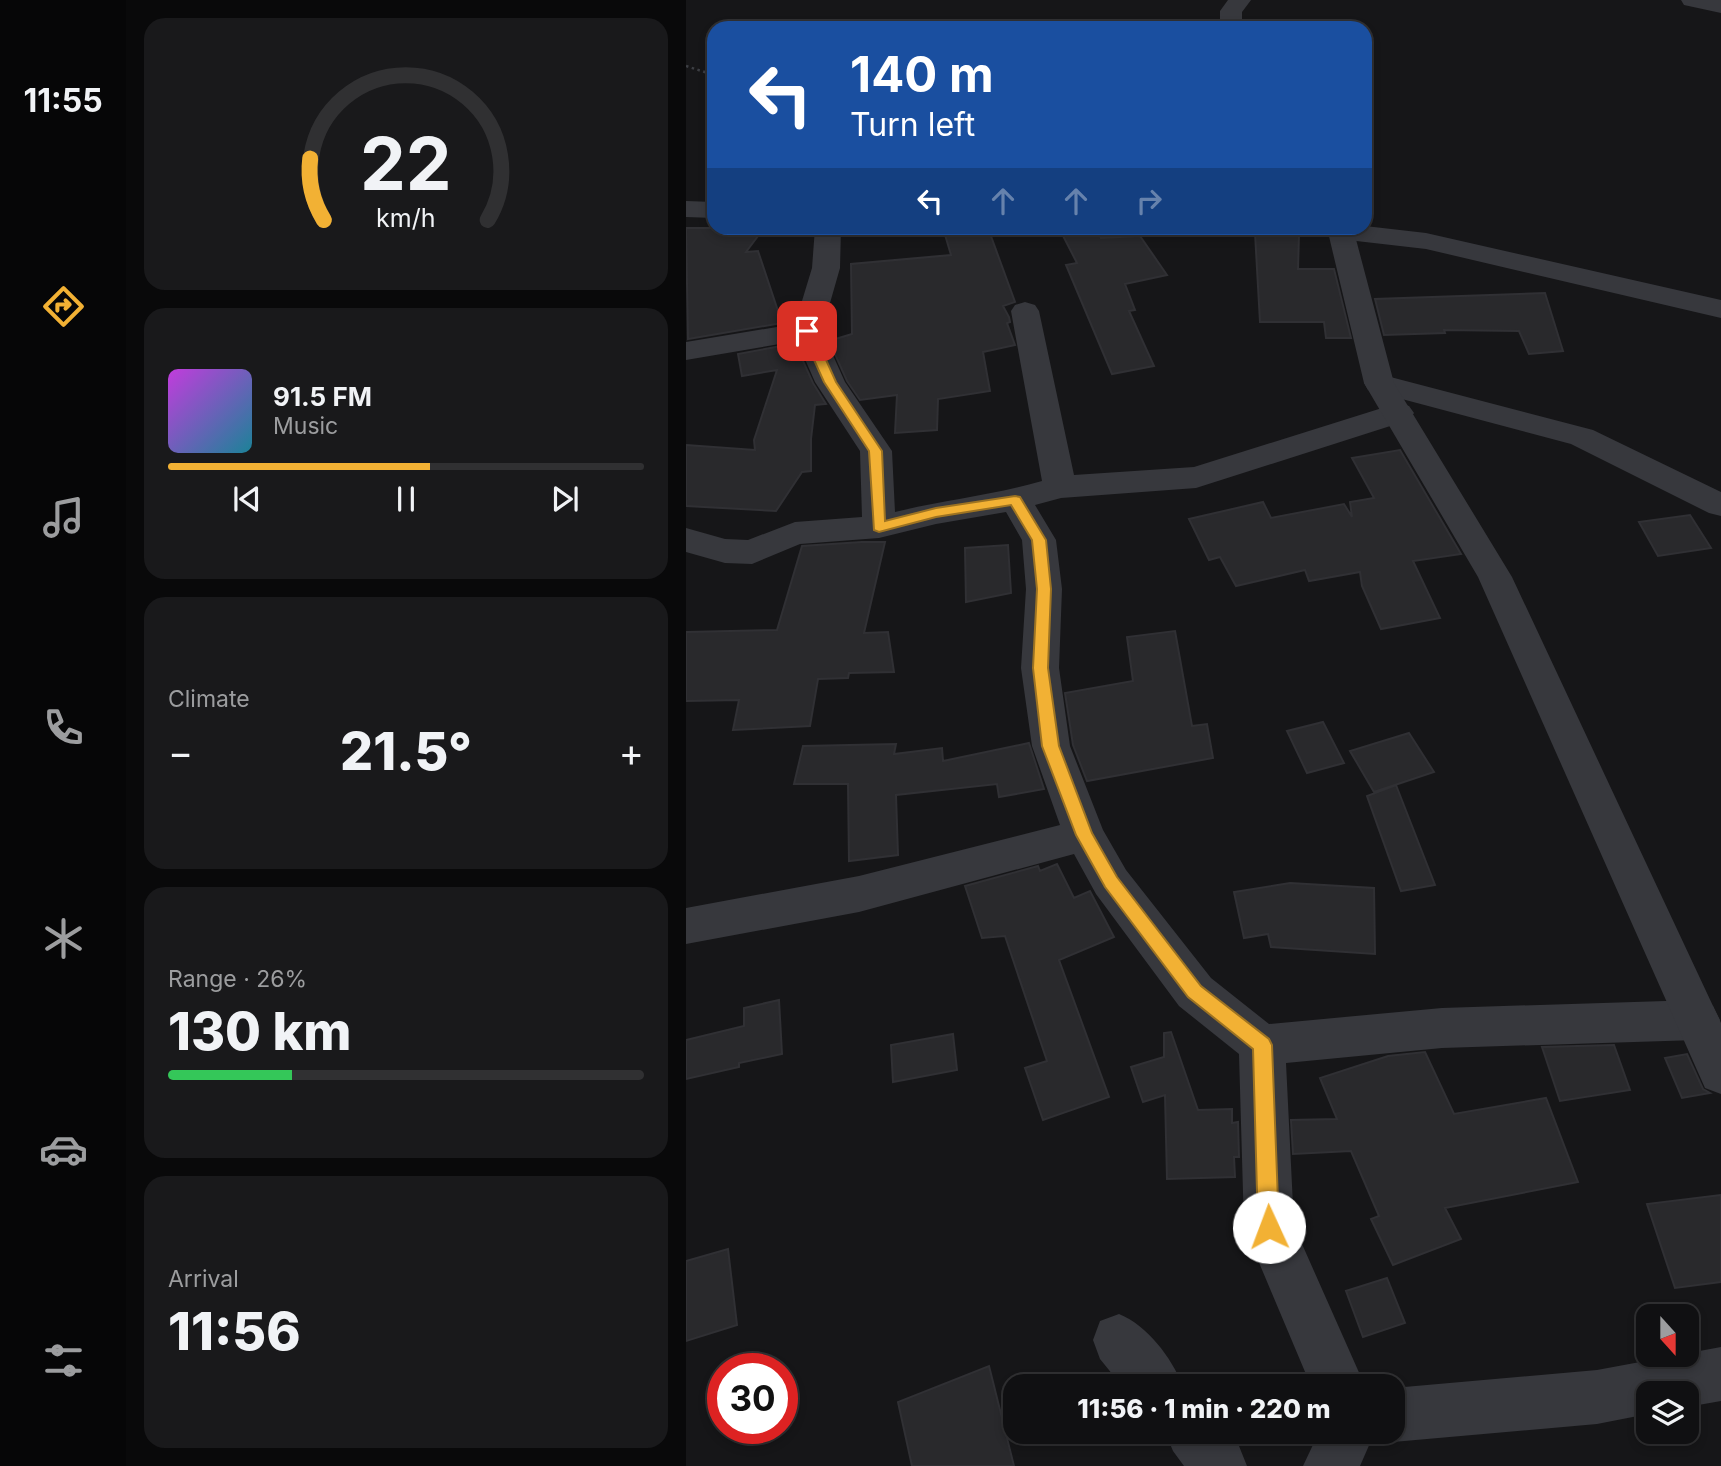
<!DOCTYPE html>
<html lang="en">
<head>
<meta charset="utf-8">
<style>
	body { margin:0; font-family:Inter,sans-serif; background:#19191b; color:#f1f3f6; height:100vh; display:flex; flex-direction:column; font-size:26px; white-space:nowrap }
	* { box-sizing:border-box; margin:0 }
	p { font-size:23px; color:#9c9d9f }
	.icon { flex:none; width:38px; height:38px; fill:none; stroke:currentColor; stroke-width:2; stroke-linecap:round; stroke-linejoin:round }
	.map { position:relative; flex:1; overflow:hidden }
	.sheet { display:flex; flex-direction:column; gap:18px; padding:18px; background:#09090a; width:560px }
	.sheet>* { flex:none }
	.banner { position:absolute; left:21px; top:21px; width:665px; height:214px; border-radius:21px; box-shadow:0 4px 10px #0003,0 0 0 2px #303032; background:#1a4fa0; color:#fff; overflow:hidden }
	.needle { width:46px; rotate:159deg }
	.buttons { position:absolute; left:950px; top:1304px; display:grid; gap:14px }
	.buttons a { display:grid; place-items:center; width:63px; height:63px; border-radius:14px; background:#101012; box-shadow:0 4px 10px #0003,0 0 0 2px #303032; font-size:35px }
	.speed { position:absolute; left:21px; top:1353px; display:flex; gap:14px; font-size:35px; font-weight:700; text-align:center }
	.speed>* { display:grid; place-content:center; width:91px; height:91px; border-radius:50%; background:#101012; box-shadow:0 4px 10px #0003,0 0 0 2px #303032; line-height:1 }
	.speed .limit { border:10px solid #d22; background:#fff; color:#111 }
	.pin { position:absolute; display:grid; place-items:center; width:60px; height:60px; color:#fff; margin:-30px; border-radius:14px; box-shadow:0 4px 10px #0006 }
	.me { position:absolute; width:77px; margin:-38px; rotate:358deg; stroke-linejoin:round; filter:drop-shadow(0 0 5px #0008) }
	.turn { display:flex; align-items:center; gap:24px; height:147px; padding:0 28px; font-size:32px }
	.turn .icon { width:91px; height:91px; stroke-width:2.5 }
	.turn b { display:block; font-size:49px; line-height:60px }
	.lanes { display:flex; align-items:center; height:66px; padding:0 28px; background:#0003; justify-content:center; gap:35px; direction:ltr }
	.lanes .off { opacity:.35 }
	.big { font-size:52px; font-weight:800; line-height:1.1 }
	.sheet .card { flex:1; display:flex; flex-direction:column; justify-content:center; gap:10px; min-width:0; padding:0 24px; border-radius:21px; background:#19191b }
	.sheet .dial { align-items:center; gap:0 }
	.dial svg { height:182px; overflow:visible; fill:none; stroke:#303032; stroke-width:7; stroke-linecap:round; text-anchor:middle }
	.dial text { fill:#f1f3f6; stroke:none }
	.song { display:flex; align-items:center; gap:21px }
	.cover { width:84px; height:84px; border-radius:10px; background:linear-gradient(135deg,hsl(290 70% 55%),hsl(190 70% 35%)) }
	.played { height:7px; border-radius:4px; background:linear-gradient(90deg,#f2b134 55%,#303032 55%) }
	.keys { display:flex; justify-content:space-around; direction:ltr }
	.heat { display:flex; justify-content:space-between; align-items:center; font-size:38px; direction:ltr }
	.charge { height:10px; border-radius:5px; background:linear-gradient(90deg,#34c759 26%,#303032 0) }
	.trip { position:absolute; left:317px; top:1374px; width:402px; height:70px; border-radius:21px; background:#101012; box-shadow:0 4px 10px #0003,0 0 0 2px #303032; font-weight:800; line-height:70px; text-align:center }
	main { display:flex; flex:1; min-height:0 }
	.tabs { display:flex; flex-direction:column; width:126px; justify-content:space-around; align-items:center; background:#060607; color:#9c9d9f }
	.tabs .icon { width:49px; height:49px }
	.tabs .selected { color:#f2b134 }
	.tabs b { font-size:32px; color:#f1f3f6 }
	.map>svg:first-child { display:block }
</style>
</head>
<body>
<main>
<nav class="tabs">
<b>11:55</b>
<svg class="icon selected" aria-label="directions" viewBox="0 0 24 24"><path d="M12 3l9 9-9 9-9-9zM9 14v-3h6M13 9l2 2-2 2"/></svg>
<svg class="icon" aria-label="music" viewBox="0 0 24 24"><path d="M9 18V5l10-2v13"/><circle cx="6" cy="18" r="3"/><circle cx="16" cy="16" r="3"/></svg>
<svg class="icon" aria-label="phone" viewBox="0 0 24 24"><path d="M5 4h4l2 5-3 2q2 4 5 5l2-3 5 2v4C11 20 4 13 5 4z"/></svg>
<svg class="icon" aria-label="climate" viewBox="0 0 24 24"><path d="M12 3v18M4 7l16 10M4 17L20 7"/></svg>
<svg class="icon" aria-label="car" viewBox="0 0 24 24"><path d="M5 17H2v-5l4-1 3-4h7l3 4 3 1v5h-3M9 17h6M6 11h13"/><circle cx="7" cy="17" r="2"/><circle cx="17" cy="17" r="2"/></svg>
<svg class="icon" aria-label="filters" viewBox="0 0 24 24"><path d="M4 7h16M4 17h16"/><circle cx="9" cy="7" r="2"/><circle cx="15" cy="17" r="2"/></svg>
</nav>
<section class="sheet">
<div class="card dial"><svg viewBox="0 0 100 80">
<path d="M14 69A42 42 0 1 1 86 69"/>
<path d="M14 69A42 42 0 0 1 8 42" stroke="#f2b134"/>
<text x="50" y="56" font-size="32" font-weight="700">22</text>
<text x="50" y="72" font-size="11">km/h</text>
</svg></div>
<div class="card">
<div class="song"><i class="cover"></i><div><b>91.5 FM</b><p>Music</p></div></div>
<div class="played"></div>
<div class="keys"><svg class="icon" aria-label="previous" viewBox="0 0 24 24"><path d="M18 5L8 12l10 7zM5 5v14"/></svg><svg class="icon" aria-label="pause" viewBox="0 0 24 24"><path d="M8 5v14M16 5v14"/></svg><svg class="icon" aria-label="next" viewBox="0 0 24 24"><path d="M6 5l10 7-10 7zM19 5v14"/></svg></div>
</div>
<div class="card"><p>Climate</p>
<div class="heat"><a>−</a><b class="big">21.5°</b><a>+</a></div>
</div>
<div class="card"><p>Range · 26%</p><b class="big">130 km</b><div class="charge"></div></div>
<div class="card"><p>Arrival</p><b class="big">11:56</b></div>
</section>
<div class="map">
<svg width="1035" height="1466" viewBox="0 0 1035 1466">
	<rect width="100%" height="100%" fill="#161618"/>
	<path fill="#29292c" stroke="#303034" stroke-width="2" d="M0 228H78L60 252 72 251 96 323 2 339Z
		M257 228H302L329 302 317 306 323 317 324 322 321 323 329 345 297 352 304 391 252 399 251 430 209 433 211 395 174 400 161 381 143 341 166 334 165 264 265 255Z
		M373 228H410L415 238 454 236 481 275 439 284 449 310 443 311 468 366 426 374 380 265 391 263Z
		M569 233 613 234 612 269H648L665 338H640L638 322H574Z
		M859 293 877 351 843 354 833 331 758 330 759 333 698 335 689 299Z
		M101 345 103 353 112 350 127 383 140 404 129 405 125 439V471L116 472 90 511 0 506V445L69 450 68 440 91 370 56 376 52 354Z
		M714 450 775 554 727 561 754 618 695 629 676 586 674 572 623 581 619 570 550 586 534 557 523 560 503 519 577 502 585 518 658 504 666 517 664 502 688 498 666 458Z
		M1004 515 1025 548 972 556 953 522Z
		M176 542H199L178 633 202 632 208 672 163 673 162 678 132 679 124 726 47 730 53 700 0 701V632L91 630 116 546Z
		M322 545 325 593 280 602 279 548Z
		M489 631 506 726 521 724 527 758 401 781 387 745 379 693 447 681 441 637Z
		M637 722 658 763 621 773 601 731Z
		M723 733 748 772 688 792 664 751Z
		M343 743 358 789 313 797 311 784 210 795 212 855 163 861 162 784H108L117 746 210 744 208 754 256 748 257 761Z
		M710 785 749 885 715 891 681 796Z
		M371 864 388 898 404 891 428 937 373 960 423 1097 357 1120 339 1068 361 1061 319 936 296 938 279 886 352 866 354 871Z
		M604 883 688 888 689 954 585 947 582 934 558 938 548 892Z
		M93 1000 96 1054 53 1063V1067L0 1079V1040L58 1026V1008Z
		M485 1032 512 1110 546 1109V1123L552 1122 553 1157H548L549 1177 481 1179 479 1095 457 1102 445 1067 478 1057V1033Z
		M267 1034 271 1070 207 1082 205 1045Z
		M928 1045 944 1090 874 1101 856 1047Z
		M739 1052 768 1114 860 1098 892 1182 759 1208 775 1239 707 1265 685 1219 693 1216 665 1151 607 1154 605 1120 651 1119 634 1078 702 1056Z
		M1001 1054 1017 1089 1024 1093 996 1098 979 1058Z
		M1035 1195V1282L989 1288 961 1204Z
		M42 1249 51 1325 0 1341V1261Z
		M701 1278 719 1323 677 1337 660 1291Z
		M303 1366 328 1466H226L212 1402Z"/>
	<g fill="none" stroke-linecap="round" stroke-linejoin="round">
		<path stroke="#3d3f44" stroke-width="2.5" stroke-dasharray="2.5 3.5" stroke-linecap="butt" d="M0 66 28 75"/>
		<path fill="#37383d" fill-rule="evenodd" d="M995 0H1035V13L998 5Z
			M0 201 28 202V218L0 217Z
			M679 226 740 233 1035 300V318L740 249 653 239 643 237 639 231 642 228Z
			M129 228H155L154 268 136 331 159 382 206 451 209 512C258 500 308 495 356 481L325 311 329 305 339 302 349 305 353 311 388 475 508 467 712 403 723 406 728 413 723 420 510 488 375 498 349 505 370 540 376 589 373 668 384 746 417 830 440 870 525 978 583 1024 756 1008 1011 1000 1027 1006 1034 1020 1027 1034 1011 1040 756 1048 600 1063 608 1226 679 1386H625L558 1227 553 1054 493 1006 410 894 388 854 173 912 0 944V908L173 876 374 825 346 746 335 668 340 589 336 540 320 512 250 524 193 538 114 544 66 564 39 563 0 552V528L39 539 62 540 109 522 176 517 174 451 129 382 111 341 0 360V342L109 324 126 268Z
			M693 374 907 430 1035 492V516L1023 513 885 444 682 390 678 383 682 376Z
			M433 1314C462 1326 485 1357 497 1386H436L414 1359 407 1340 414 1321Z
			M1035 1347V1401L1001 1407V1393H962V1414L911 1424 707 1442 688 1434 674 1466H617L633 1432H707V1388L911 1370Z
			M479 1432H540L553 1446 561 1466H498L487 1451Z"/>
		<path fill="#37383d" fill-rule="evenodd" d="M542 0H565L556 12V28H534V11Z
			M641 228H667L708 383 826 577 1035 1023V1094L1019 1088 792 577 678 383Z"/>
	</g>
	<path fill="#f2b134" stroke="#9d7322" stroke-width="2" d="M121 327 127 331 150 382 196 451 199 521 250 508 329 496 334 497 360 540 365 589 362 668 373 746 406 833 431 877 515 986 583 1039 586 1045 593 1227 590 1234 583 1237 575 1234 572 1227 567 1049 502 997 419 887 390 835 356 746 347 668 351 589 346 540 325 505 250 517 193 532 188 530 183 451 138 382 115 331Z"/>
</svg>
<div class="buttons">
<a><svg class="needle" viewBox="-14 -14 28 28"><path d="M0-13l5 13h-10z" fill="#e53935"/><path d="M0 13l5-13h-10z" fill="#9c9d9f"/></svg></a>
<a><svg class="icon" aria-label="layers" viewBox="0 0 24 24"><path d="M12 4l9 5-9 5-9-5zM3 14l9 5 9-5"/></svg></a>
</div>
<div class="speed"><div class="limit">30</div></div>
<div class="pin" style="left:121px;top:331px;background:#d93025"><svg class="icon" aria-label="arrive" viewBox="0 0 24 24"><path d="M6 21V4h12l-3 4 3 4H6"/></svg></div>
<svg class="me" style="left:583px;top:1227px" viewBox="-20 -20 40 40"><circle r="19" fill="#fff"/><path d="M0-13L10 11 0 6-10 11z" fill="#f2b134"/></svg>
<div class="trip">11:56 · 1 min · 220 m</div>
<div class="banner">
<div class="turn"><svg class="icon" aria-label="left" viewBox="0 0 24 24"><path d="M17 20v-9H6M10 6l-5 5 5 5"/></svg><div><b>140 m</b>Turn left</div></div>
<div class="lanes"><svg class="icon" aria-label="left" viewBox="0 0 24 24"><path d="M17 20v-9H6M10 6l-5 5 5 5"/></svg><svg class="icon off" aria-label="ahead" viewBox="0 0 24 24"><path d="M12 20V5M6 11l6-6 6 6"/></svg><svg class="icon off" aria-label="ahead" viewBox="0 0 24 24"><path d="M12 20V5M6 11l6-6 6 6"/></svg><svg class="icon off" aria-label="right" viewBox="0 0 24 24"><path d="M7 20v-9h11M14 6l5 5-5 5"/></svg></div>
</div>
</div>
</main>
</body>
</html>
